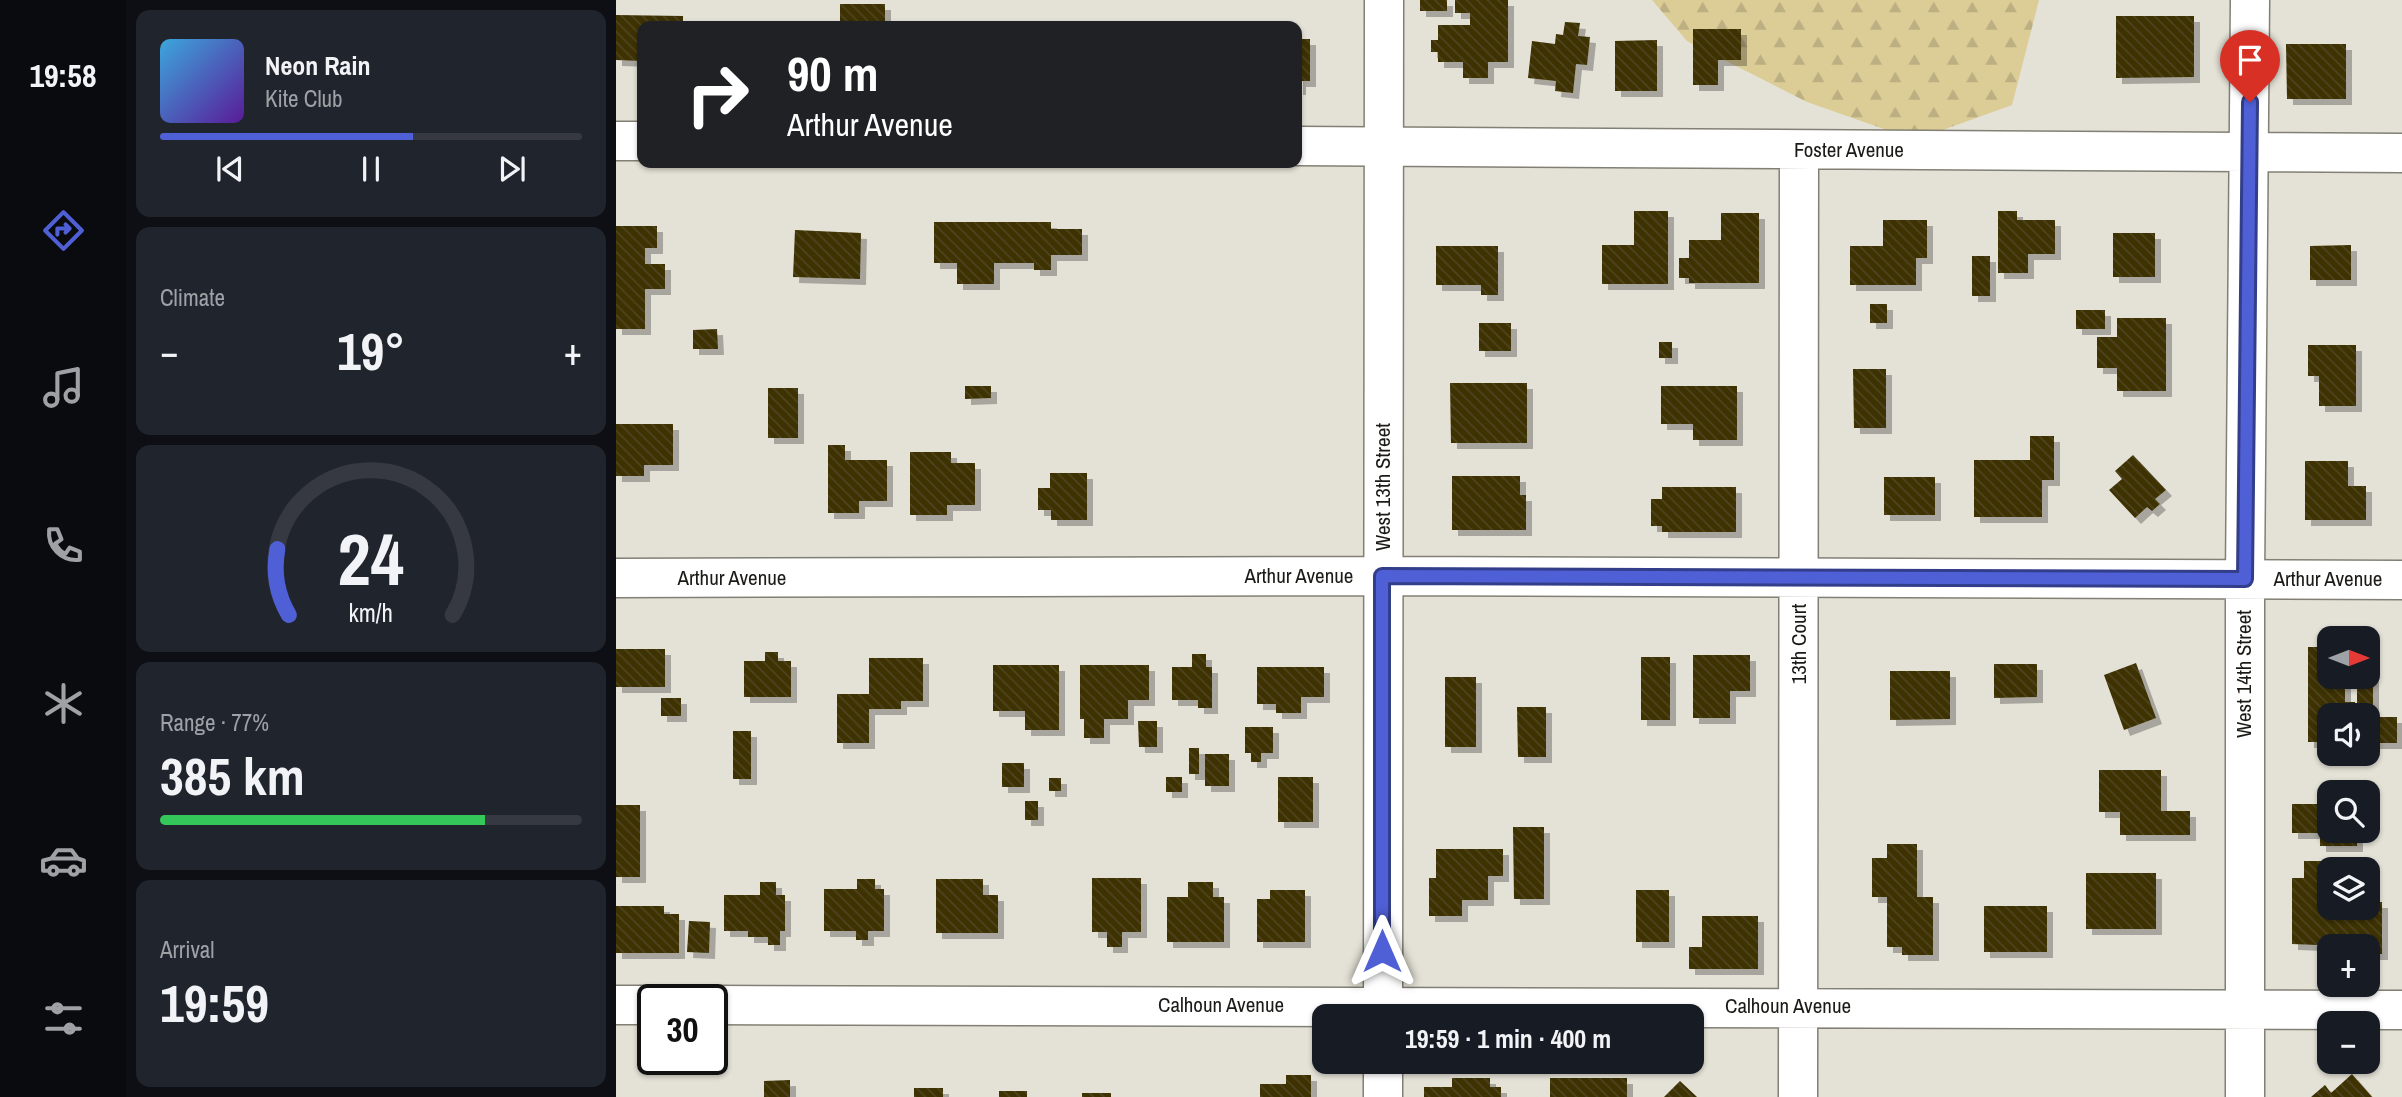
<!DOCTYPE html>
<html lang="en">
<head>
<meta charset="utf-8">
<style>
	body { margin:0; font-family:"Archivo Narrow",sans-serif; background:#20242c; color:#f1f3f6; height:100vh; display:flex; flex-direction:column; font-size:26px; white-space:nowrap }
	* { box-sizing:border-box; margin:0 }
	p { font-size:23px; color:#9ea1a6 }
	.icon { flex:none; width:38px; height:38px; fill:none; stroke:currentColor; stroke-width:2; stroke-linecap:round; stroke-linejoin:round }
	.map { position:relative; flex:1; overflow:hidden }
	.details { display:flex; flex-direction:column; gap:10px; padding:10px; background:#0d0f14; width:490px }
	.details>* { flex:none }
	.hud { position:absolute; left:21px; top:21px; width:665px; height:147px; border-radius:14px; box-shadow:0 2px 5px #0004; background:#202124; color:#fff; overflow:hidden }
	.needle { width:46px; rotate:90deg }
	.buttons { position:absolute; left:1701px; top:626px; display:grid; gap:14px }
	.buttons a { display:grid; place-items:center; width:63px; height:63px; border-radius:14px; background:#171b24; box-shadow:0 2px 5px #0004; font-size:35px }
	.speed { position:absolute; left:21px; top:984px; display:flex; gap:14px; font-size:35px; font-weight:700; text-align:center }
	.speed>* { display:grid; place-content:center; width:91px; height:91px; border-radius:50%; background:#171b24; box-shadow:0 2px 5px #0004; line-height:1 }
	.speed .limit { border:4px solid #111; border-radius:10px; background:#fff; color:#111 }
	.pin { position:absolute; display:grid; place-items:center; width:60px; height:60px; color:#fff; margin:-72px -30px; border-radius:50% 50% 50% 0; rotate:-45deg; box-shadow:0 0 7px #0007 }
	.pin .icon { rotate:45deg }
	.me { position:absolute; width:77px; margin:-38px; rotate:0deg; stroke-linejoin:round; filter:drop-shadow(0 0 5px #0008) }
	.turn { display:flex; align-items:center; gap:24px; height:147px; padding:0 35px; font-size:32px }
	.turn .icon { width:91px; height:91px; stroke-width:2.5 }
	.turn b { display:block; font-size:49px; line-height:60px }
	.big { font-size:52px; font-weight:700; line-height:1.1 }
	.details .card { flex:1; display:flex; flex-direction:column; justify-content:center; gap:10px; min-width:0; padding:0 24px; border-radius:14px; background:#20242c }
	.details .dial { align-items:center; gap:0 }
	.dial svg { height:182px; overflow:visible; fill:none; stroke:#363941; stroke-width:7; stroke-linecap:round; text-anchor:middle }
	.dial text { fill:#f1f3f6; stroke:none }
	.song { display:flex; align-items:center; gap:21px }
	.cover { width:84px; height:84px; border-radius:10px; background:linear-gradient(135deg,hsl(200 70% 55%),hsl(270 70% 35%)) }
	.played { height:7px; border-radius:4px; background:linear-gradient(90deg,#4f5fd5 60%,#363941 60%) }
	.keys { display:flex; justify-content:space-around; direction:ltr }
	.heat { display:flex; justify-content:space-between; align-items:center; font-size:38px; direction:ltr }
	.charge { height:10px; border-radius:5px; background:linear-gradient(90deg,#34c759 77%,#363941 0) }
	.trip { position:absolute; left:696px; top:1004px; width:392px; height:70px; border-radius:14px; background:#171b24; box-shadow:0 2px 5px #0004; font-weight:700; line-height:70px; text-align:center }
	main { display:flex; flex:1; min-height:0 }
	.menu { display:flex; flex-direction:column; width:126px; justify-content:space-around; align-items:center; background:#090b0e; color:#9ea1a6 }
	.menu .icon { width:49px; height:49px }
	.menu .on { color:#4f5fd5 }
	.menu b { font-size:32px; color:#f1f3f6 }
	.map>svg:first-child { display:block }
</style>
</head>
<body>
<main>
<nav class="menu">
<b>19:58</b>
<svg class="icon on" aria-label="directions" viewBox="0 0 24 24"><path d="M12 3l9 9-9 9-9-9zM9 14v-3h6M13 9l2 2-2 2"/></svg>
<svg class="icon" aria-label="music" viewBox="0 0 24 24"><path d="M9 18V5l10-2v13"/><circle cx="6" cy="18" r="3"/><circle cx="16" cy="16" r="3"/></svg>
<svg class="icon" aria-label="phone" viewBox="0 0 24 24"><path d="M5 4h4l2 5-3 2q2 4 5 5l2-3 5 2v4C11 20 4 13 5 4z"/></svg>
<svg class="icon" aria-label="climate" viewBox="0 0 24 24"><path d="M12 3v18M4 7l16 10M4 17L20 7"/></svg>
<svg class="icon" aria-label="car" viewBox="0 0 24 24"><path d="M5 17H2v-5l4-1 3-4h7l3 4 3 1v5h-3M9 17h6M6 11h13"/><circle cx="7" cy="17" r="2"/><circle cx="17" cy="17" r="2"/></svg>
<svg class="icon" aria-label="filters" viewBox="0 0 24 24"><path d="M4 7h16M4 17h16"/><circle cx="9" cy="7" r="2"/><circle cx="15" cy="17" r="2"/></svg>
</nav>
<section class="details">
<div class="card">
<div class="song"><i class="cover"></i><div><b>Neon Rain</b><p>Kite Club</p></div></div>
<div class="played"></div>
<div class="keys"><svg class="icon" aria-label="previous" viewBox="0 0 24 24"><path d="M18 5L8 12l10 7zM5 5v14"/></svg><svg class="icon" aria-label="pause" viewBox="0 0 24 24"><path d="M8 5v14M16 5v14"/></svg><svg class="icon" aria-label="next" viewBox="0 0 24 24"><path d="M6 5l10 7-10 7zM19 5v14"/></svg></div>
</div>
<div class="card"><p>Climate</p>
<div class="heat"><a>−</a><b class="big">19°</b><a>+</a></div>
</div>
<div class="card dial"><svg viewBox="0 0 100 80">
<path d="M14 69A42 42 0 1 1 86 69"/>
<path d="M14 69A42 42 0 0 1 9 40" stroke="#4f5fd5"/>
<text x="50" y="56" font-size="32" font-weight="700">24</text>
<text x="50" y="72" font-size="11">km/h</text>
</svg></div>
<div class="card"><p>Range · 77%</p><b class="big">385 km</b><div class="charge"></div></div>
<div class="card"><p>Arrival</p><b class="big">19:59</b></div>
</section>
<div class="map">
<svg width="1786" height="1097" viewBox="0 0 1786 1097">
	<defs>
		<pattern id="forest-firs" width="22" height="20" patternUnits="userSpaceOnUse" patternTransform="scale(1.75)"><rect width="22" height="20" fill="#dccc96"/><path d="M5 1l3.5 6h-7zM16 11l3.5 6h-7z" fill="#bcaf81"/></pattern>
		<pattern id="building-back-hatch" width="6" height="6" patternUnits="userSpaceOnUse" patternTransform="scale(1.75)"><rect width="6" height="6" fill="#3c3005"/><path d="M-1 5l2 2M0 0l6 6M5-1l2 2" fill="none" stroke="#4f4520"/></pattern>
		<filter id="shadow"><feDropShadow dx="6" dy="6" stdDeviation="0" flood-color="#0004"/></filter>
	</defs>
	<rect width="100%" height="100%" fill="#e4e1d6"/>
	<path fill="url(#forest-firs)" d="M1036 0H1423L1396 105 1310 136H1288L1191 102 1071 41Z"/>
	<path fill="url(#building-back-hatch)" filter="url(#shadow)" d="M804 0H831V11H804Z
		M839 0H892V62H872V78H847V62H822V52H815V40H822V25H854V13H839Z
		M224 4H269V26H224Z
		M0 15 67 16V26H26V61L0 60Z
		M1500 16H1578V77L1500 78Z
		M949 22 964 23 962 36 974 37 971 65 960 64 957 93 939 91 940 81 912 78 916 41 939 44 940 34 947 35Z
		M1077 29H1125V60H1102V85H1077Z
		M681 39H694V81H684V89H681Z
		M1041 40V91H999V41Z
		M1670 44H1730V99H1671Z
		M1018 211H1052V284H986V245H1018Z
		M1382 211H1401V220H1439V254H1412V273H1382Z
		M1105 213H1143V283H1073V278H1063V258H1073V240H1105Z
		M1267 220H1311V258H1300V285H1234V246H1267Z
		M318 222H435V229H466V255H435V270H418V263H378V284H341V263H318Z
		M0 226H41V248H29V264H49V289H29V329H0Z
		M179 230 245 233 244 279 177 277Z
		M1497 233H1539V277H1497Z
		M1735 245V280H1694V246Z
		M820 246H882V295H865V285H820Z
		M1356 256H1374V296H1356Z
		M1254 304H1271V323H1254Z
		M1460 310H1489V329H1460Z
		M1501 318H1550V391H1501V368H1481V337H1501Z
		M863 323H895V351H863Z
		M101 329 102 349H77V330Z
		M1043 342H1056V358H1043Z
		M1692 345H1740V406H1703V376H1692Z
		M1237 369H1270V428H1238Z
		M834 383H911V443H835Z
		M349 386H375V398L349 399Z
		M1045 386H1121V440H1077V424H1045Z
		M152 388H182V438H152Z
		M0 424H57V465H28V476H0Z
		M1414 436H1438V480H1426V517H1358V460H1414Z
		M212 445H229V460H271V501H243V513H212Z
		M294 452H335V463H359V505H331V515H294Z
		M1517 455 1550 490 1539 499 1544 504 1536 511 1531 507 1519 518 1493 490 1506 479 1499 471Z
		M1689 461H1732V486H1750V520H1689Z
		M434 473H471V520H435V510H422V488H434Z
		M836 476H904V495H910V530H836Z
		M1268 477H1319V515H1268Z
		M1046 487H1120V532H1046V526H1035V499H1046Z
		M1692 647H1713V677H1729V702H1739V716H1713V742H1692Z
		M0 649H49V687H0Z
		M149 652H162V661H175V697H128V661H149Z
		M576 654H590V667H596V708H582V700H556V667H576Z
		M1077 655H1134V691H1114V718H1077Z
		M1025 657H1054V720H1025Z
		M253 658H307V701H285V709H253V743H221V694H253Z
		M1520 663 1540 718 1508 730 1488 675Z
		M1378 664H1421V697L1378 698Z
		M377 665H443V730H409V711H377Z
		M464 665H533V700H512V719H488V738H468V719H464Z
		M641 667H708V697H685V713H660V704H641Z
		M1752 670H1757V707H1741V677H1752Z
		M1274 671H1334V719L1274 720Z
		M829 677H860V747H829Z
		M45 698H65V716H45Z
		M901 707H930V757H902Z
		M1752 717H1781V743H1752Z
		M522 721H541V747H523Z
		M629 727H657V753H645V762H635V753H629Z
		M117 731H135V779H117Z
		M573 748H583V774H573Z
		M589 754H613V786H589Z
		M386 763H408V787H386Z
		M1483 770H1545V811H1574V835H1504V812H1483Z
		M550 777H566V792H550Z
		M662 777H697V822H662Z
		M433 778H445V791H433Z
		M1704 789H1741V793H1713V831H1741V846H1704V833H1676V804H1704Z
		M409 801H422V820H409Z
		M0 805H24V877H0Z
		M897 827H928V899H898Z
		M1271 844H1301V897H1317V955H1286V947H1271V897H1256V858H1271Z
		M820 849H887V876H872V900H846V916H813V878H820Z
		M1688 861H1744V870H1713V908H1752V902H1766V954H1752V947L1676 944V878H1688Z
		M1470 873H1540V929H1470Z
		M476 878H525V932H506V947H491V932H476Z
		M241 879H259V889H268V931H252V940H240V931H208V889H241Z
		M320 879H367V895H382V933H320Z
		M144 882H160V895H169V931H164V945H152V937H132V931H108V895H144Z
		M572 882H597V897H608V942H551V897H572Z
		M654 890H689V942H641V899H654Z
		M1020 890H1053V942H1020Z
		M0 906H48V914H63V953H0Z
		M1368 906H1431V952H1368Z
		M1086 916H1142V969H1073V947H1086Z
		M73 921 94 922 93 953 71 952Z
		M1736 1074 1756 1097H1695L1709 1085 1715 1093Z
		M670 1075H695V1097H644V1084H670Z
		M836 1078H874V1087H885V1097H808V1087H836Z
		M934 1078H1011V1097H934Z
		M174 1080V1097H148V1081Z
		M1064 1081 1081 1097H1048Z
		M298 1088H327V1097H298Z
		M383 1091H411V1097H383Z
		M466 1093H495V1097H466Z"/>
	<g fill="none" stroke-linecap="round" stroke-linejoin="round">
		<g stroke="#827f74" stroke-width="41">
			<path id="minor" d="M0 141H26
				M681 146 1786 153
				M0 578 766 576 1786 580
				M0 1005H37
				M96 1005 1786 1010
				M767 1017 768 0
				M767 1062V1097
				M1182 1097 1183 150
				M1629 1097V579L1634 0"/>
		</g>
		<use href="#minor" stroke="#fff" stroke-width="38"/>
	</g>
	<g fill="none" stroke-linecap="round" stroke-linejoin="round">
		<g stroke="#333e8a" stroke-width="18">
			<path id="route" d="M766 951V576L1629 579 1634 102"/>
		</g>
		<use href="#route" stroke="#4f5fd5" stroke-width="12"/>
	</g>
	<g text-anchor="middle" stroke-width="7" stroke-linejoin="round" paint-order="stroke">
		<g font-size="21" fill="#1b1a16" stroke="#fff">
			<text x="1233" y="157">Foster Avenue</text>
			<text transform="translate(767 487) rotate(-90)" y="7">West 13th Street</text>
			<text x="683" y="583">Arthur Avenue</text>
			<text x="116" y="585">Arthur Avenue</text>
			<text x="1712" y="586">Arthur Avenue</text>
			<text transform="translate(1183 644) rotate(-90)" y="7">13th Court</text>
			<text transform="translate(1628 674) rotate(-90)" y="7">West 14th Street</text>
			<text x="605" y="1012">Calhoun Avenue</text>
			<text x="1172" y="1013">Calhoun Avenue</text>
		</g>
	</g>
</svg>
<div class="buttons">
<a><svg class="needle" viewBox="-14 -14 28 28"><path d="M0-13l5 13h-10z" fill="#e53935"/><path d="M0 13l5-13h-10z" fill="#9ea1a6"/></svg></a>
<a><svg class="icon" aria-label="sound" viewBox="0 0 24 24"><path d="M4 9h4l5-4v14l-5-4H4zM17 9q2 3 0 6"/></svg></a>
<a><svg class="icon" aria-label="search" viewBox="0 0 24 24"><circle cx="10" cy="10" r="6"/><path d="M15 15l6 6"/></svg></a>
<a><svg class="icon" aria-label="layers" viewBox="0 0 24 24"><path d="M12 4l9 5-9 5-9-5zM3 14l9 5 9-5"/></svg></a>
<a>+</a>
<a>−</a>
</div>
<div class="speed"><div class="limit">30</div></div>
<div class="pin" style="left:1634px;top:102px;background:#d93025"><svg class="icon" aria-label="arrive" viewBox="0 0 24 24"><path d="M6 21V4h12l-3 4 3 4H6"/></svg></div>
<svg class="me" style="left:766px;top:951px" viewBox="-20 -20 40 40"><path d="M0-17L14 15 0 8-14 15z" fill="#4f5fd5" stroke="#fff" stroke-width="4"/></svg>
<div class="trip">19:59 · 1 min · 400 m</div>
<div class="hud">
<div class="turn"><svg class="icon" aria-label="right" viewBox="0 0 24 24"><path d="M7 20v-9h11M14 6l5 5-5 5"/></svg><div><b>90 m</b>Arthur Avenue</div></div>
</div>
</div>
</main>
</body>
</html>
